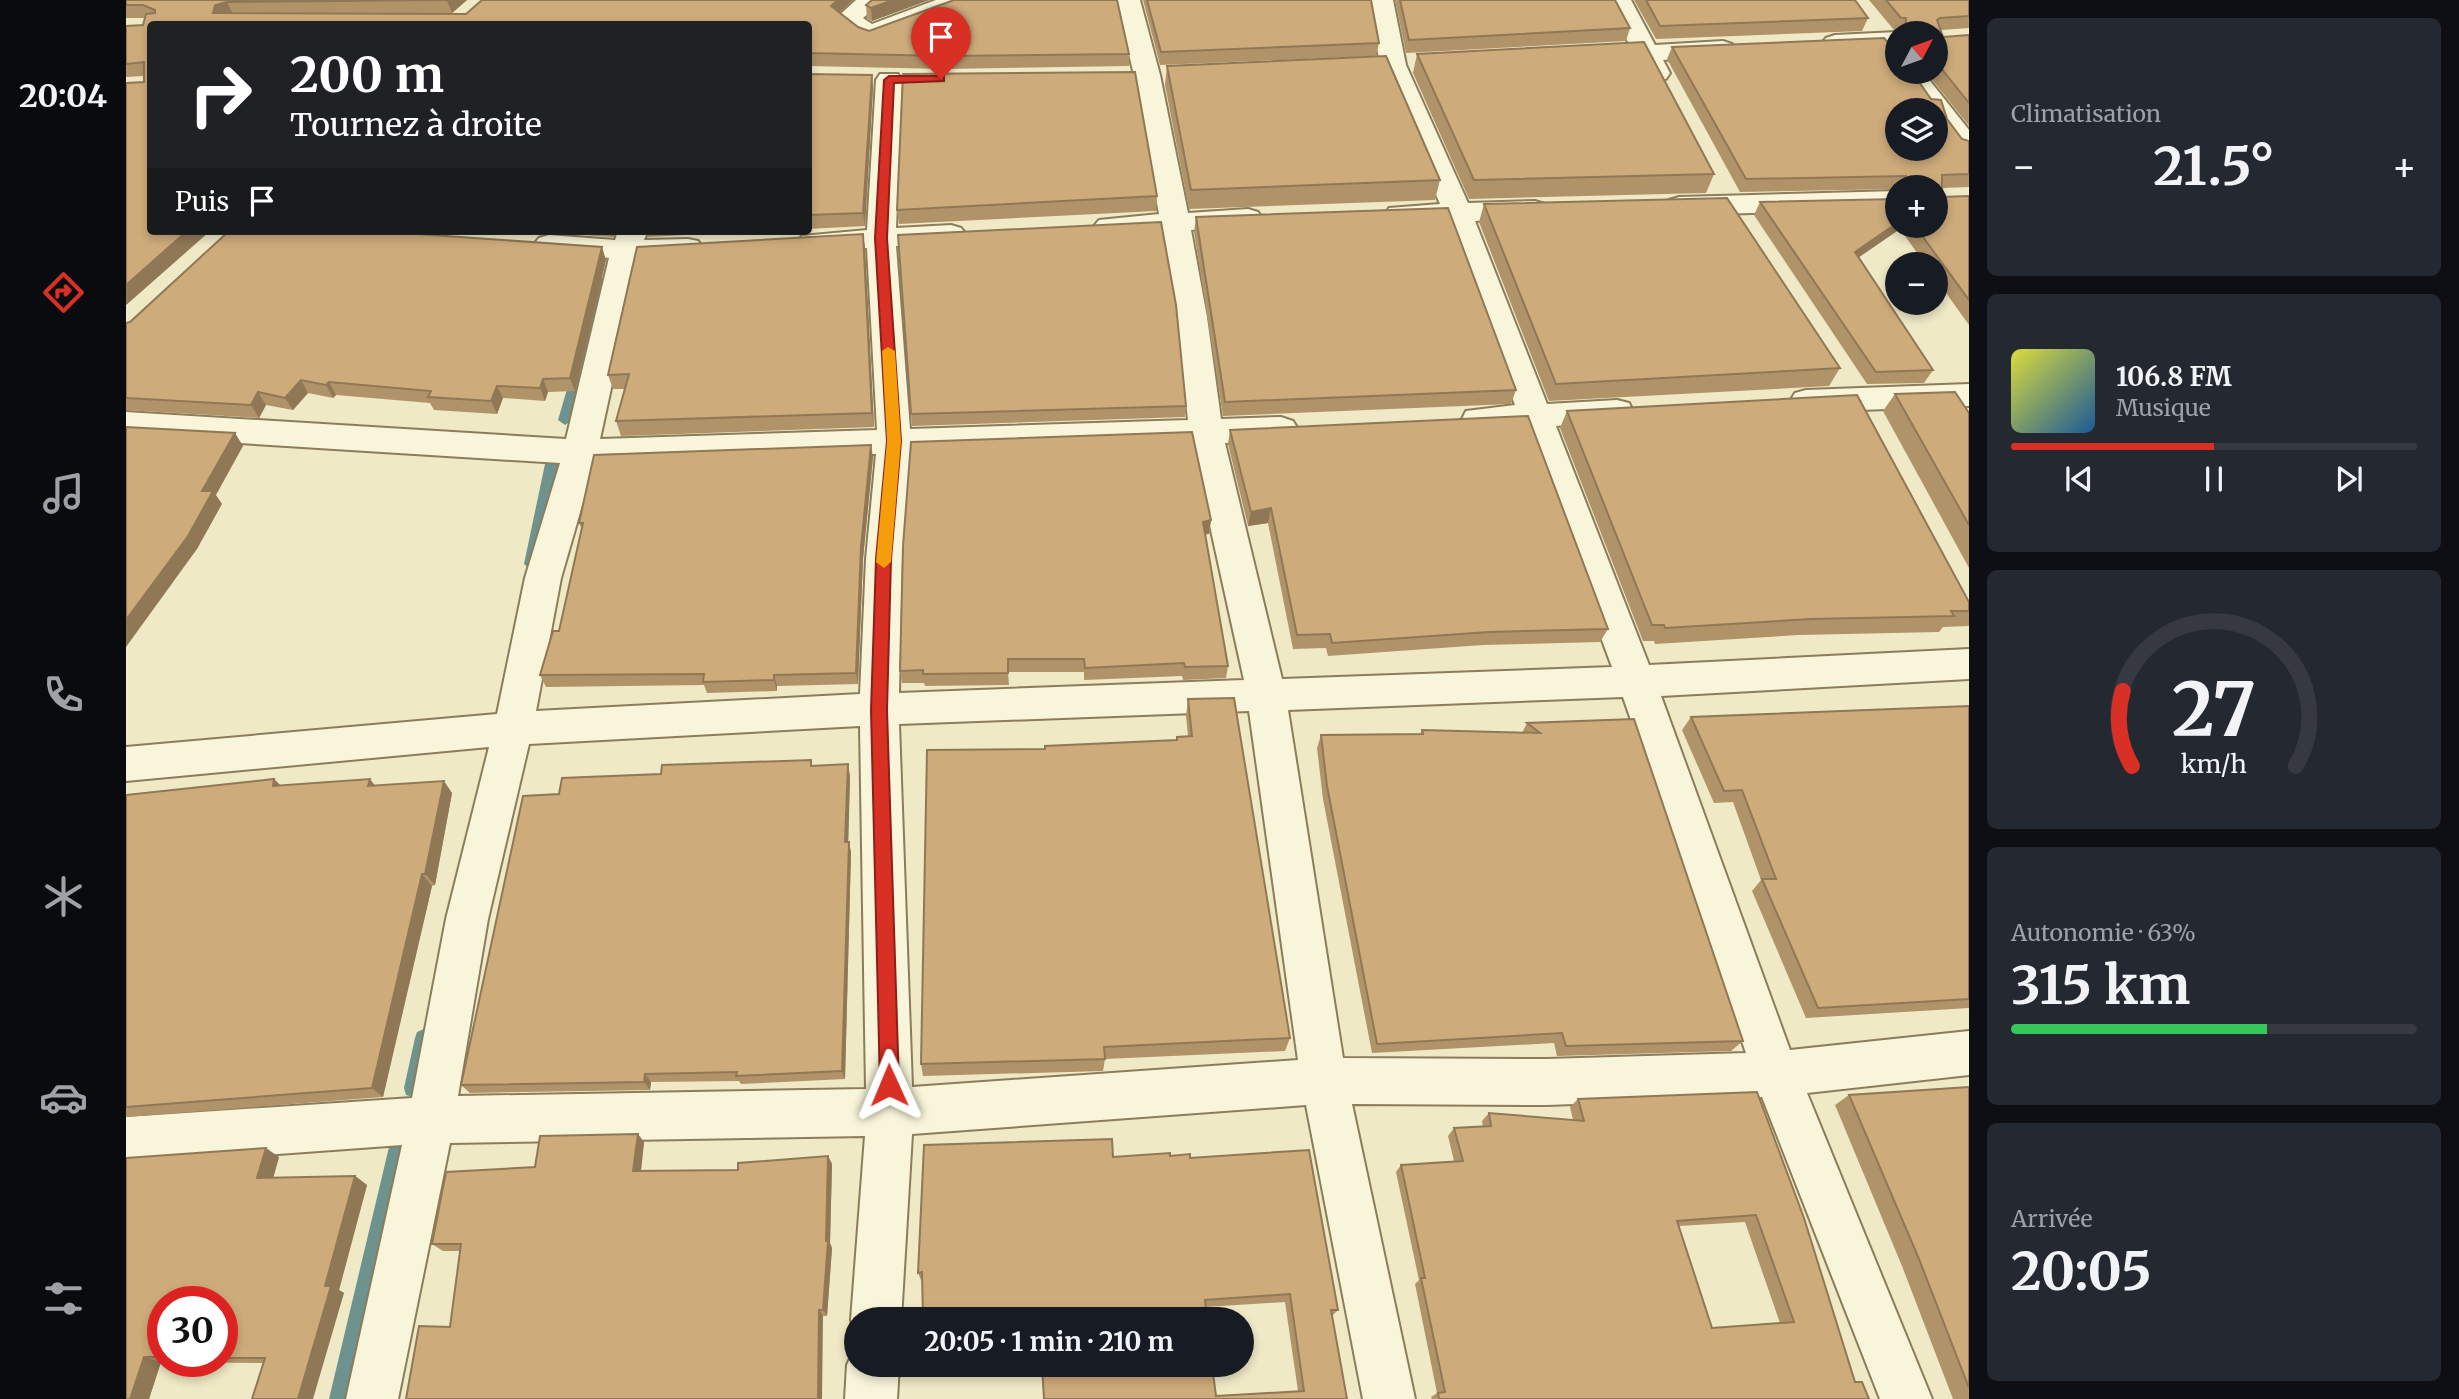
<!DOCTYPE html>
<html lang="fr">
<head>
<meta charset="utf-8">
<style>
	body { margin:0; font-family:Merriweather,serif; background:#242831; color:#f1f3f6; height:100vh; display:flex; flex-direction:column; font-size:26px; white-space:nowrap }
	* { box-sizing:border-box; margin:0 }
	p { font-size:23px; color:#9ea1a6 }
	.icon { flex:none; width:38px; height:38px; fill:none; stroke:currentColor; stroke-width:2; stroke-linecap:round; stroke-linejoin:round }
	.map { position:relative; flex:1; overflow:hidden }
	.drawer { display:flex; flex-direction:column; gap:18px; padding:18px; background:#0d0f14; width:490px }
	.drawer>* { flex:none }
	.guide { position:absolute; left:21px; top:21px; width:665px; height:214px; border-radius:7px; box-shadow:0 4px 10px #0003; background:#202124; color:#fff; overflow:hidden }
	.needle { width:46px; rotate:49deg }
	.tools { position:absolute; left:1759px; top:21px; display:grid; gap:14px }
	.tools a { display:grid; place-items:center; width:63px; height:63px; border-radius:50%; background:#171b24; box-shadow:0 4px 10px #0003; font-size:35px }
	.speed { position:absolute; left:21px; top:1286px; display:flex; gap:14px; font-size:35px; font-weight:700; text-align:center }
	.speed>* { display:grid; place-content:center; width:91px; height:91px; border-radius:50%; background:#171b24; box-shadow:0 4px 10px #0003; line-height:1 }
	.speed .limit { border:10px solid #d22; background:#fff; color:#111 }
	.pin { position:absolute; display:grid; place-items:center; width:60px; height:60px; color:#fff; margin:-72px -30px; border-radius:50% 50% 50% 0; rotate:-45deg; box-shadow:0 0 7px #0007 }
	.pin .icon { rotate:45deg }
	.me { position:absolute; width:77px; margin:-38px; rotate:359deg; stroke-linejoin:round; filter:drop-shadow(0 0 5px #0008) }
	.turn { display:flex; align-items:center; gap:24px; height:147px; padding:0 28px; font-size:32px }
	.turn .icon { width:91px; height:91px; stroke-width:2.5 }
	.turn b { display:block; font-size:49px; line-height:60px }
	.then { display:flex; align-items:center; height:66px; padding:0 28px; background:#0003; gap:14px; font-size:26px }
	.big { font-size:52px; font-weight:700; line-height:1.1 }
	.drawer .tile { flex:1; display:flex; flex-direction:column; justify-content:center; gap:10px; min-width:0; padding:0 24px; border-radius:10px; background:#242831 }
	.drawer .dial { align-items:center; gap:0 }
	.dial svg { height:182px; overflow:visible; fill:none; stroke:#363941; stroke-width:7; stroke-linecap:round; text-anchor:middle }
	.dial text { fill:#f1f3f6; stroke:none }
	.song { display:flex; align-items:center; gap:21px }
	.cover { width:84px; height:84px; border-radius:10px; background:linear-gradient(135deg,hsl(60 70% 55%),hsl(210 70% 35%)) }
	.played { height:7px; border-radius:4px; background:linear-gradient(90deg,#d93025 50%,#363941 50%) }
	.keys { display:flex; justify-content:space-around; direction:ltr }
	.heat { display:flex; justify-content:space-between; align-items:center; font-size:38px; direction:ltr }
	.charge { height:10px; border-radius:5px; background:linear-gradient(90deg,#34c759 63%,#363941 0) }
	.trip { position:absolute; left:718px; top:1307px; width:410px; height:70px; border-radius:35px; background:#171b24; box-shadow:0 4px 10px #0003; font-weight:700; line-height:70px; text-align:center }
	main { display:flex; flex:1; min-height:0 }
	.menu { display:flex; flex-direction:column; width:126px; justify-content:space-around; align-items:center; background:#090b0e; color:#9ea1a6 }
	.menu .icon { width:49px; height:49px }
	.menu .current { color:#d93025 }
	.menu b { font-size:32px; color:#f1f3f6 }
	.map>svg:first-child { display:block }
</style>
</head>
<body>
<main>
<nav class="menu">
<b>20:04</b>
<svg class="icon current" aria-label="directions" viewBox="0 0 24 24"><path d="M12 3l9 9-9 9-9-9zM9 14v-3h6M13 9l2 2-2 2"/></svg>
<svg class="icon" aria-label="music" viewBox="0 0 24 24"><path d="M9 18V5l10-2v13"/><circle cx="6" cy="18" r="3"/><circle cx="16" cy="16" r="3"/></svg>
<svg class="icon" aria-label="phone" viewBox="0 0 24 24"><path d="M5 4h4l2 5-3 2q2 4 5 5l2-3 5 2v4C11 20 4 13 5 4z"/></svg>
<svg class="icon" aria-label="climate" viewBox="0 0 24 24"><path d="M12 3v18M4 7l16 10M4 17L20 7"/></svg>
<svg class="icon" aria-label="car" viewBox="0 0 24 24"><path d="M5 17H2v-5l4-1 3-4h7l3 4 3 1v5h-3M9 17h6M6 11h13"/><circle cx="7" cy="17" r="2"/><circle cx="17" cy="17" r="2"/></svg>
<svg class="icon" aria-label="filters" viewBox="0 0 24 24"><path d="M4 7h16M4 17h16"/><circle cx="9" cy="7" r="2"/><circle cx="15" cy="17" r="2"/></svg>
</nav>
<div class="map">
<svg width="1843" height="1399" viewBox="0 0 1843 1399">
	<rect width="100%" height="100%" fill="#efe9c6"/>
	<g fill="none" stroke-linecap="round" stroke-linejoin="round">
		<path fill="#6e928e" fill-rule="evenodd" d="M479 276 485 280 446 420 439 425 432 420 473 280Z
			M426 459 433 464 412 564 405 570 398 564 419 464Z
			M298 1029 305 1032 307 1038 296 1088 294 1095 287 1097 280 1095 278 1088 289 1038 291 1032Z
			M274 1133 281 1136 284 1143 225 1399H203L264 1143 267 1136Z"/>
		<g stroke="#8b7c5b" stroke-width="4">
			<path id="street" d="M730 0H758L737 18 746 24 810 0H845L842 5 744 41 735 38 709 19Z
				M990 0H1014L1034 75 1062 213 1122 209 1132 212 1136 218 1132 224 1065 230 1081 317 1095 419 1155 417 1167 421 1172 429 1167 437 1155 441 1099 443 1156 679 1486 667 1397 428 1352 431 1340 427 1336 419 1340 411 1389 405 1321 221 1263 220 1259 214 1263 208 1314 204 1254 65 1243 0H1267L1280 65 1342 203 1409 201 1419 204 1423 210 1419 216 1349 221 1421 404 1491 400 1503 403 1507 411 1503 419 1430 426 1523 665 1843 649V679L1535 696 1664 1050 1843 1031V1075L1681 1093 1806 1399H1754L1636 1097 1421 1105 1226 1104 1289 1399H1237L1180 1105 786 1134 775 1320H730V1333L725 1320 739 1136 324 1143 272 1399H220L276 1145 0 1165V1117L286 1098 320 919 363 747 0 781V747L371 714 399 578 434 463 0 436V412L440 439 483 258 413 250 408 244 413 238 423 235 489 240 492 231H522L518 240 562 239 572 241 577 248 572 255 513 259 474 439 751 430 741 248 686 251 676 248 671 242 676 236 741 230 750 80 754 74H772L776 80 770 228 825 225 835 228 840 234 835 240 770 246 784 429 1062 420 1051 317 1036 232 983 235 973 232 968 226 973 220 1033 214 1008 75ZM1066 444 1118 680 773 693 776 559 784 453ZM750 454 740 559 734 694 410 711 435 578 468 464ZM1497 697 1620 1053 1421 1059 1217 1058 1162 710ZM1123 711 1172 1060 786 1087 773 724ZM734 726 740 1089 332 1096 362 919 403 744Z
				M1481 0H1505L1529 45 1597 41 1606 44 1610 49 1606 54 1597 57 1537 60 1544 73 1540 79H1522L1512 61 1463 60 1459 55 1463 50 1504 46Z
				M1771 32 1774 33H1771V48L1709 51 1700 48 1696 43 1700 38 1709 35Z
				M1771 72H1797L1843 130V156C1825 152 1810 128 1810 110H1800Z
				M1771 191V209L1553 215 1543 212 1539 206 1543 200 1553 197Z
				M1843 384V406L1680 412 1669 409 1664 401 1669 393 1680 390Z
				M729 1347 730 1365H773L771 1399H719L721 1365Z"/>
		</g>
		<use href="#street" fill="#f9f5da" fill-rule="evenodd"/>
	</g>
	<path fill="#b1936a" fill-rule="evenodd" d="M0 0H341L326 13 340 14 727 0 713 13 732 27 743 31 1003 54V66L818 69 682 66V24L24 231H84L0 305 18 82V76L0 77V26L17 25 19 18H0Z
		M746 0H803L746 21 741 18 740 5Z
		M1017 0H1245L1253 43 1250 56 1034 65Z
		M1269 0H1489L1504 28 1500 41 1280 53Z
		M1508 0H1729L1742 18 1736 31 1530 39Z
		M1743 0H1843V29V28L1815 30 1817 37 1843 35V126L1800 72H1810V33H1773V31L1768 30Z
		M1546 47 1768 50 1836 139 1843 141V187L1816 188V197L1843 196V325L1810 279V264H1799L1774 229 1732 258 1807 370 1798 383 1741 384 1628 215 1634 202 1771 226H1810V187H1771V189L1614 192 1541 59Z
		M1291 54 1588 174 1580 193 1343 199 1287 73Z
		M1041 66 1314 180 1309 200 1063 209 1039 85Z
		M682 74 746 75 747 88 739 226 682 229Z
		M1031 196 1030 211 773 224 771 210Z
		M1358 204 1714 368 1703 386 1423 401 1353 222Z
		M1070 217 1390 390 1385 404 1097 416 1068 232Z
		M400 231H491L487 237Z
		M520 231H636L522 237Z
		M737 234 739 249 748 427 495 436 490 421 499 389H487L482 375Z
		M480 260 449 391 422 392 419 401 377 398 371 414 308 410 304 403 210 395 207 398 182 393 167 410 140 405 133 418 0 410V323Z
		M1769 394 1843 413V568L1757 411Z
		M1060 406 1059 417 786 426 785 414Z
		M1441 411 1843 602V626L1817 627 1813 632 1673 635 1529 644 1528 641H1517L1434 428Z
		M1104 430 1482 629 1474 642 1357 645 1202 656 1200 648 1167 649 1142 523 1122 526 1102 444Z
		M747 457 737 559 732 684 651 686V691L581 693 578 685 420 687 414 675 433 631 456 530 453 523Z
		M1085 520 1083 534H1079L1102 666 1100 678 1057 680 1056 676 958 680V672H882L883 685 799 686 798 683H776L774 671Z
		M1062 699 1164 1038 1159 1051 979 1059 977 1071 797 1076 795 1064 1050 740 1051 737 1062 736 1060 716Z
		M1843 706V1008L1680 1018 1626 891 1635 880 1607 802 1588 803 1556 730 1565 717Z
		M1508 719 1617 1041 1605 1051 1431 1056 1428 1043 1246 1053 1197 799 1191 748 1195 735 1294 734 1296 730 1396 733 1401 723Z
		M687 766 724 776 722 842 725 852 719 1079 615 1084 613 1081 525 1082 524 1090 344 1093 335 1085 433 794 535 774Z
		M148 779 155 786H249L326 793 309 885 306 886 257 1097 0 1117V795Z
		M1843 1087V1399H1827L1776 1266 1709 1105 1723 1095Z
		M1631 1092 1729 1382 1743 1399H1306L1305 1397 1311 1393 1289 1284 1293 1280 1270 1172 1275 1165 1328 1161 1322 1136 1328 1128 1357 1127 1356 1121 1363 1113 1447 1120 1444 1107 1452 1099ZM1619 1222 1654 1323 1586 1328 1553 1226Z
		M518 1142 515 1171 612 1170 702 1156 706 1164 704 1243 706 1248 701 1316 324 1327 334 1251H317L306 1244 409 1167Z
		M1044 1156 1064 1158 1212 1310 1206 1316 1221 1399 1090 1396 1172 1391 1159 1302 1079 1307 1081 1320H797L796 1280H795L792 1273 987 1157Z
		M153 1157 147 1178 229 1176 241 1185 213 1290 218 1293 137 1363 35 1362 23 1399H0V1158ZM37 1302H96V1362H37Z"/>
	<path fill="#907856" d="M322 0H341L326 13 321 1Z
		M712 0H727L706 19 705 6Z
		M767 0H803L746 21 745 8Z
		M101 2 107 14 87 13 89 5Z
		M746 75 747 88 739 226 737 213Z
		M1771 223V226H1776L1774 229 1721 265 1729 252Z
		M61 231H84L0 305V285Z
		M485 231H491L487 237Z
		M737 234 739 249 748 427 746 413Z
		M476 247 480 260 449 391 444 378Z
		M417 379 422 392 419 401 414 388Z
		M175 380 182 393 167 410 159 398Z
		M203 382 210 395 207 398 200 385Z
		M371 386 377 398 371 414 365 401Z
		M132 392 140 405 133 418 125 405Z
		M109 433 117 446 90 495 96 504 71 549 0 647V620L76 491Z
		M745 445 747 457 737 559 732 684 730 673 735 547Z
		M1145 508 1142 523 1122 526 1125 512Z
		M1085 520 1083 534 1075 535 1077 522Z
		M648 675 651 686V691L648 680Z
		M722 764 724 776 722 852 719 842Z
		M148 779 160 791 147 786Z
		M244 779 254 792 242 786Z
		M318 781 326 793 309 885 299 874Z
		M723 842 725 852 719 1079 716 1071Z
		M296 874 306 886 257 1097 246 1088Z
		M519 1074 525 1082 524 1090 518 1082Z
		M512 1134 518 1142 514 1179 507 1171Z
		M140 1148 153 1157 145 1186 131 1178Z
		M702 1156 706 1164 704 1243 706 1248 701 1316 697 1310Z
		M229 1176 241 1185 213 1290 218 1293 187 1399H172L199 1286Z
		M693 1310 697 1316 696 1399H692Z
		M18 1357 35 1362 23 1399H4Z"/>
	<path fill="#ceab7b" stroke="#907856" stroke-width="2" fill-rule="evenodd" d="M0 0H322L101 2 89 5 87 13 340 14 356 0H712L705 6 732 27 743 31 828 0H991L1003 54 817 56 682 53V24H24V231H61L0 285V83L18 82V62L0 64V26L17 25 20 14 29 13V10L17 5H0Z
		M746 0H767L745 8 740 5Z
		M1021 0H1245L1253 43 1035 52Z
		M1274 0H1489L1504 28 1283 40Z
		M1520 0H1729L1742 18 1534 26Z
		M1760 0H1843V16L1814 18 1811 20 1817 37 1843 35V103L1810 62V33H1780V18H1775Z
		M1758 38 1768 50H1771V72H1786L1805 99 1815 100 1821 119 1836 139 1843 141V174L1816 175V197L1843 196V300L1789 226H1810V187H1780V176L1620 179 1546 47ZM1771 110H1810V149H1771Z
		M1518 42 1588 174 1348 180 1291 54Z
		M1260 56 1314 180 1065 190 1041 66Z
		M1009 72 1031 196 771 210 777 74Z
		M682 74 746 75 737 213 682 215Z
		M1601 198 1714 368 1430 384 1358 204Z
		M1771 199V223L1729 252 1807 370 1750 372 1634 202Z
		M1322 208 1390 390 1099 402 1070 217Z
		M1035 222 1050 305 1060 406 785 414 772 235Z
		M103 231H249L476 247 444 378 417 379 414 388 371 386 365 401 302 397 305 391 203 382 200 385 175 380 159 398 132 392 125 405 0 398V323L4 322Z
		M737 234 746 413 490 421 503 374 482 375 511 247Z
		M1829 392 1843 413V525L1769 394Z
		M1731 395 1843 602V611H1825L1828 616 1685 619 1539 628 1538 625H1526L1441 411Z
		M1402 416 1482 629 1363 632 1206 643 1204 634 1171 635 1145 508 1125 512 1104 430Z
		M0 427 109 433 76 491H87L62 536 0 620Z
		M1066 432 1085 520 1077 522 1102 666 1059 667 1058 663 959 668 958 659H882V673L797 674V670L774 671 777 546 785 442Z
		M745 445 735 547 730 673 648 675V680L577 682 578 674 414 675 427 631H433L457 523H453L468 455Z
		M1108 698 1164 1038 978 1047 979 1059 795 1064 801 750 919 749V746L1051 740V737L1066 736 1062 699Z
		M1843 706V999L1692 1008 1636 879H1650L1616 790 1598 791 1565 717Z
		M1508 719 1617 1041 1440 1046 1436 1033 1251 1044 1201 786 1195 735 1297 734 1296 730 1414 733 1401 723Z
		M685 760V766L722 764 719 842H723L716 1071 610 1076 611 1072 519 1074 518 1082 335 1085 397 796 433 794 436 778 535 774 536 765Z
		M148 779 147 786 244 779 242 786 318 781 299 874H296L246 1088 0 1107V795Z
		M1843 1087V1388L1793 1259 1723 1095Z
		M1631 1092 1678 1218 1729 1382H1736L1743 1399H1313L1312 1393 1319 1392 1295 1278H1299L1275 1165 1337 1161 1328 1128 1365 1126 1363 1113 1458 1121 1452 1099ZM1630 1215 1668 1322 1586 1328 1551 1221Z
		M512 1134 507 1171 612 1170V1163L702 1156 700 1241H702L697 1310H693L692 1399H280L293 1326 324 1327 335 1244H306L320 1172 409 1167 414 1136Z
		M986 1139 987 1157 1044 1153V1156L1064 1154V1158L1183 1150 1212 1310H1205L1221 1399H918L916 1365H1086L1090 1396 1178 1391 1164 1294 1079 1300 1081 1320H913V1315L847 1320H797L796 1272 792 1273 798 1145Z
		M140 1148 131 1178 229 1176 199 1286H205L172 1399H126L139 1358H96V1302H37V1357H18L4 1399H0V1158Z"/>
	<path fill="#d93025" stroke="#8d1f18" stroke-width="2" d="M815 76H818V81L768 83 761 238 775 441 765 559 761 710 773 1085 770 1092 763 1095 756 1092 754 1085 745 710 750 559 761 441 749 238 758 80 763 76Z"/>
	<path fill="#f59e0b" d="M762 347 769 351 775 441 765 562 758 568 750 562 761 441 756 351Z"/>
</svg>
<div class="tools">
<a><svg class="needle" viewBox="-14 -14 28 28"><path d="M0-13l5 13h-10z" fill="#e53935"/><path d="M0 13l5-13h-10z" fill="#9ea1a6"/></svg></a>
<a><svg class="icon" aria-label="layers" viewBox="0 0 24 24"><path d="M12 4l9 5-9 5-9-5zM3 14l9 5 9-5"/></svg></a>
<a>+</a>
<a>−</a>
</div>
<div class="speed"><div class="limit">30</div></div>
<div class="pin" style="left:815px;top:79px;background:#d93025"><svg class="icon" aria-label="arrive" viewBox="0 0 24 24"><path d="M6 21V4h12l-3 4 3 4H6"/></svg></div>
<svg class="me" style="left:763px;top:1085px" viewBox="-20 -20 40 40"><path d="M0-17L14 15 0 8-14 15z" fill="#d93025" stroke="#fff" stroke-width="4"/></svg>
<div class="trip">20:05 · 1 min · 210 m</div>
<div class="guide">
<div class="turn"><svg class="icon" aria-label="right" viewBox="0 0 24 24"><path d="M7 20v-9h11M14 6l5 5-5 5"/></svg><div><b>200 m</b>Tournez à droite</div></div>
<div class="then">Puis<svg class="icon" aria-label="arrive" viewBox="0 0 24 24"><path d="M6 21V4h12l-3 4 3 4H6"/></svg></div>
</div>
</div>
<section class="drawer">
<div class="tile"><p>Climatisation</p>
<div class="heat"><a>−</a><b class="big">21.5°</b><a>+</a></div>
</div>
<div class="tile">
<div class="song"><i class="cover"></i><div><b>106.8 FM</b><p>Musique</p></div></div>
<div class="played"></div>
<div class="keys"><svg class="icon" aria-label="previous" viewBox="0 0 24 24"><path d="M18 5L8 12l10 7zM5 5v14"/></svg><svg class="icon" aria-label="pause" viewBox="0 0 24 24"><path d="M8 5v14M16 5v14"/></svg><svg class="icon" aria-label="next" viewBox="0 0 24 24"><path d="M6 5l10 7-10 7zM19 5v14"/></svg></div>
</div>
<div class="tile dial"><svg viewBox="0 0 100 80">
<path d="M14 69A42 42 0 1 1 86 69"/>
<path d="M14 69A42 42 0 0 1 10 36" stroke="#d93025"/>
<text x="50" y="56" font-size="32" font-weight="700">27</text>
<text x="50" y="72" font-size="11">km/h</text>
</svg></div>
<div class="tile"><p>Autonomie · 63%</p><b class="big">315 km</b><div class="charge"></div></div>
<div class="tile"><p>Arrivée</p><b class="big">20:05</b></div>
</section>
</main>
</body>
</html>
